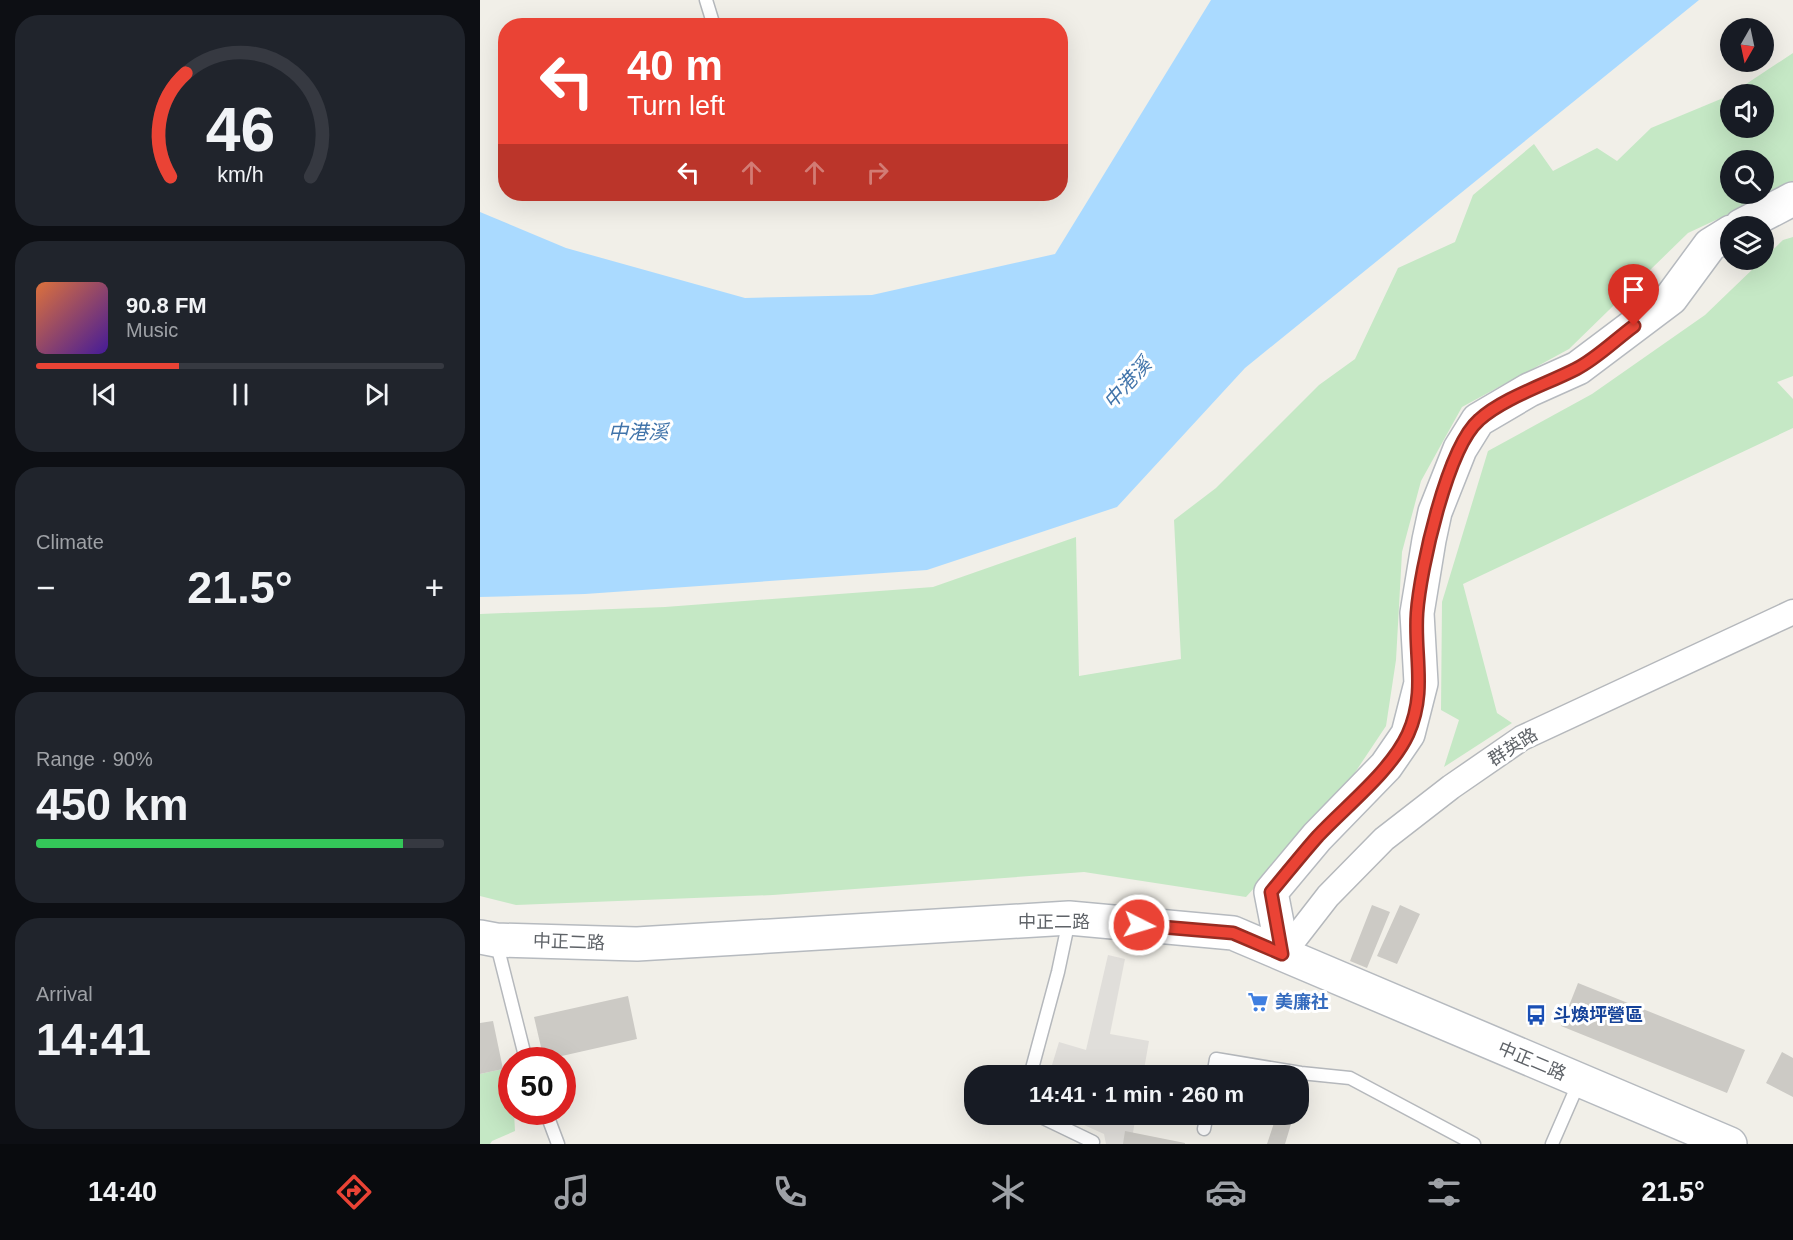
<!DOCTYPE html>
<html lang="en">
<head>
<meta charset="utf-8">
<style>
	body { margin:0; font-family:Helvetica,"Noto Sans TC",sans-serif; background:#20242c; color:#f1f3f6; height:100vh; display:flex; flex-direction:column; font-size:22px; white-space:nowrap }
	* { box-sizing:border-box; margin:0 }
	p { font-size:20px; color:#9ea1a6 }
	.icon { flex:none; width:33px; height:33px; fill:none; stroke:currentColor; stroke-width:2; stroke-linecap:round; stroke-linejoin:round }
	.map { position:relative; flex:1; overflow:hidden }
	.sheet { display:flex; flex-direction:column; gap:15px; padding:15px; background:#0d0f14; width:480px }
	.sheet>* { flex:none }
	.banner { position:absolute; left:18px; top:18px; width:570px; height:183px; border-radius:24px; box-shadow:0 6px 24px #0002; background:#ea4335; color:#fff; overflow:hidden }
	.needle { width:39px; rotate:189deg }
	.fabs { position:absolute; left:1240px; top:18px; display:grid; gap:12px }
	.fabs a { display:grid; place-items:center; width:54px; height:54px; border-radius:50%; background:#171b24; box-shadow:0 6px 24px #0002; font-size:30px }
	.speed { position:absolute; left:18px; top:1047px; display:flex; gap:12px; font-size:30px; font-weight:700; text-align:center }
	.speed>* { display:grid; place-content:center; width:78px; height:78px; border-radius:50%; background:#171b24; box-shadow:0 6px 24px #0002; line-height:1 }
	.speed .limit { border:9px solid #d22; background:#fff; color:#111 }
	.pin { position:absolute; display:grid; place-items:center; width:51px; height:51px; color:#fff; margin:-62px -26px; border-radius:50% 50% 50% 0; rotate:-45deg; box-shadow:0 0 6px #0007 }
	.pin .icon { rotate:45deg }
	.me { position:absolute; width:66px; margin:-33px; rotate:95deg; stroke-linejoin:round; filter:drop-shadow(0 0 4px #0008) }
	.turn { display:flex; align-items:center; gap:21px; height:126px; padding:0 30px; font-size:27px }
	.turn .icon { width:78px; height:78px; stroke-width:2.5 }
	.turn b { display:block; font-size:42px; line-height:51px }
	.lanes { display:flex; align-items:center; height:57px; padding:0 30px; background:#0003; justify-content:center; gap:30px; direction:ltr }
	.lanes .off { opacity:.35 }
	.big { font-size:45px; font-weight:800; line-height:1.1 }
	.sheet .tile { flex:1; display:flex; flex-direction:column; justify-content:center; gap:9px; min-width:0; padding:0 21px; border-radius:24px; background:#20242c }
	.sheet .dial { align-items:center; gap:0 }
	.dial svg { height:156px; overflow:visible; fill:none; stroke:#363941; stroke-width:7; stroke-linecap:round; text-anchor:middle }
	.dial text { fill:#f1f3f6; stroke:none }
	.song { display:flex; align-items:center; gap:18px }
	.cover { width:72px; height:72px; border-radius:9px; background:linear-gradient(135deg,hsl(20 70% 55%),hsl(260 70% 35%)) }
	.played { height:6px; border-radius:3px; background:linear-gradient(90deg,#ea4335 35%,#363941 35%) }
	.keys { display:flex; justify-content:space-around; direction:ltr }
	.heat { display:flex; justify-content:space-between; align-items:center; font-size:33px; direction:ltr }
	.charge { height:9px; border-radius:4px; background:linear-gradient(90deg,#34c759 90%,#363941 0) }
	.trip { position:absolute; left:484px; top:1065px; width:345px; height:60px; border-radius:24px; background:#171b24; box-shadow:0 6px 24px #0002; font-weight:800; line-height:60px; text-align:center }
	.menu { display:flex; height:96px; justify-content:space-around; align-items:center; background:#090b0e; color:#9ea1a6 }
	.menu .icon { width:42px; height:42px }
	.menu .active { color:#ea4335 }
	.menu b { font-size:27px; color:#f1f3f6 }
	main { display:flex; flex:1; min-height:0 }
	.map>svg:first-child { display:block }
</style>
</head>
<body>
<main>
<section class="sheet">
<div class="tile dial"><svg viewBox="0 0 100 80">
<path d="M14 69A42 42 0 1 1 86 69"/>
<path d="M14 69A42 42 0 0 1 22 16" stroke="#ea4335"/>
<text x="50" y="56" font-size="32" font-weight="700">46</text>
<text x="50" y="72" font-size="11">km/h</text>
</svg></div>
<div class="tile">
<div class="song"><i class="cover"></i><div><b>90.8 FM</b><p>Music</p></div></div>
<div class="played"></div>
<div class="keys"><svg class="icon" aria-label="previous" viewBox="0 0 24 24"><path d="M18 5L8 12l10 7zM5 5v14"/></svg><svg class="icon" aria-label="pause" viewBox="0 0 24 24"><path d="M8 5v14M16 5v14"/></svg><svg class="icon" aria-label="next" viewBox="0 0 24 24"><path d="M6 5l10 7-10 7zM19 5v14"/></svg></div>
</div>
<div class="tile"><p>Climate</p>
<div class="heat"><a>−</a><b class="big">21.5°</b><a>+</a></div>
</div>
<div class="tile"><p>Range · 90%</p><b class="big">450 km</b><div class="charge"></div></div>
<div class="tile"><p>Arrival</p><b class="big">14:41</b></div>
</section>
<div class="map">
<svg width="1313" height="1144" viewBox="0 0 1313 1144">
	<rect width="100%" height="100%" fill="#f1efe8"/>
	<path fill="#e0deda" d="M628 955 645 959 630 1034 669 1041 663 1075H569L579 1042 606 1050Z
		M582 1115H656L651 1144H626L624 1134Z"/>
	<path fill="#c5e8c5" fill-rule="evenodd" d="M1313 53V184L1208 233 1089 349 982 407 941 481 922 552 916 660 906 726 864 789 766 897 604 872 293 895 36 905 0 896V614L185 607 453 587 596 537 599 676 701 659 694 520 736 488 839 385 875 359 918 268 975 242 993 195 1054 144 1073 171 1117 148 1137 161 1171 128 1248 96ZM1251 94H1284V128H1251ZM1251 160H1284V194H1251Z
		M1313 237V376L1297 382 1313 399V428L983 584 1017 713 1032 723 964 767 979 720 961 710 962 602 1008 451 1112 394 1225 315 1303 240Z
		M23 1069 32 1112H34L35 1131 12 1141 10 1144H0V1074Z"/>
	<path fill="#aadaff" d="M731 0H1219L765 368 637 507 447 570 105 594 0 597V212L86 248 265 298 392 295 575 254Z"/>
	<path fill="#cccac5" d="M892 905 910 912 887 968 870 961Z
		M920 905 940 914 917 964 897 956Z
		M1098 983 1265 1050 1247 1093 1081 1026Z
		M148 996 157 1039 64 1060 54 1017Z
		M13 1021 23 1069 0 1074V1023Z
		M1302 1052 1313 1058V1097L1286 1083Z
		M797 1114H814L805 1144H787Z
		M645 1131 705 1143V1144H643Z"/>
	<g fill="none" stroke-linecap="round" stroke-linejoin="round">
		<g stroke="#b5b8bc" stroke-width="15">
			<path id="lane" d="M226 0 234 26
				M16 941 46 1060
				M550 1076 578 972 589 920
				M733 1076 736 1059 821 1073 870 1078 994 1144
				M66 1112 78 1144
				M555 1114 613 1142 612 1144
				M724 1129 727 1114
				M1072 1144 1099 1082"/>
		</g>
		<g stroke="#b5b8bc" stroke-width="27">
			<path id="street" d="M803 954 848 896 904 839 971 787 1042 738 1313 612"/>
		</g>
		<g stroke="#b6babf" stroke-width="36">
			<path id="secondary" d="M1261 226 1313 199
				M0 937 16 940 157 944 589 918 753 933 1250 1144
				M803 954 791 892 837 837 906 766 928 734 941 683 937 613 949 540 955 512 980 449 998 420 1049 390 1098 368 1191 298 1230 245 1251 232"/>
		</g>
		<use href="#lane" stroke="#fff" stroke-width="12"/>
		<use href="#street" stroke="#fff" stroke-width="24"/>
		<use href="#secondary" stroke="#fff" stroke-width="33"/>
	</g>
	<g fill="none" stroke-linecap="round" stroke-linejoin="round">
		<g stroke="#982c22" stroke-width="15">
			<path id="route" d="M659 925 753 933 802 954 791 892C807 873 822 854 838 836 866 806 911 771 928 734 947 692 934 655 937 613 940 570 967 448 999 420 1023 398 1067 384 1096 369 1116 359 1135 340 1154 326"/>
		</g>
		<use href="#route" stroke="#ea4335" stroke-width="10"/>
	</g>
	<defs>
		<g id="supermarket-bare" transform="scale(1.62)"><path d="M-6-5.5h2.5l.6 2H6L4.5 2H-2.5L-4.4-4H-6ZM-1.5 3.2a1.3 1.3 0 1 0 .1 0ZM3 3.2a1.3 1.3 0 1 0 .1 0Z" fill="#3f7fe0" stroke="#fff" stroke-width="2.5" paint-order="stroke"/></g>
		<g id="bus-bare" transform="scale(1.62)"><path d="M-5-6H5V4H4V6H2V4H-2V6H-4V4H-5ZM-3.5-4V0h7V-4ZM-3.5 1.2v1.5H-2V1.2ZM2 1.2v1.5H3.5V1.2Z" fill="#1a4fb4" stroke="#fff" stroke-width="2.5" paint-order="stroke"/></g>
	</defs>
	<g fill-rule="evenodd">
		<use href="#supermarket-bare" x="778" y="1002"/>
		<use href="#bus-bare" x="1056" y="1015"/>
	</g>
	<g text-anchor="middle" stroke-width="6" stroke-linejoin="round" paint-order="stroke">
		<g font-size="18" fill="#5f6368" stroke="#fff">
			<text transform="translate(1033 747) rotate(-32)" y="6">群英路</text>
			<text x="574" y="928">中正二路</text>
			<text transform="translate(89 942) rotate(2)" y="6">中正二路</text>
			<text transform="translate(1052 1061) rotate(23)" y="6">中正二路</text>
		</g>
		<g font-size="18" font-weight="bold" fill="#366cbe" stroke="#fff" text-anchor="start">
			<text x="795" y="1008">美廉社</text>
		</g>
		<g font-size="18" font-weight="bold" fill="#164399" stroke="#fff" text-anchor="start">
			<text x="1073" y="1021">斗煥坪營區</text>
		</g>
		<g font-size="20" font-style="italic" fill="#4174aa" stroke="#fff">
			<text transform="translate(647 383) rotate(-48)" y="7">中港溪</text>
			<text x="158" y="439">中港溪</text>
		</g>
	</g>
</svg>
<div class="fabs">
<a><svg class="needle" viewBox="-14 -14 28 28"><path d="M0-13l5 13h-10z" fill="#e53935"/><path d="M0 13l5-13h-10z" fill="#9ea1a6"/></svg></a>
<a><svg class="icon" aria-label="sound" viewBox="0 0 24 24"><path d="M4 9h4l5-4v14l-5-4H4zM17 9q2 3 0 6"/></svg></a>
<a><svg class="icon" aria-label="search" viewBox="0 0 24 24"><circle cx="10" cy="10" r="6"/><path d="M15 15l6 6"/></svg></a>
<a><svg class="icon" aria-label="layers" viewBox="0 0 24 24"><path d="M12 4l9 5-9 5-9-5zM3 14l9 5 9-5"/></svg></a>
</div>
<div class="speed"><div class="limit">50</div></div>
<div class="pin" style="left:1154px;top:326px;background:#d93025"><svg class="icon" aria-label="arrive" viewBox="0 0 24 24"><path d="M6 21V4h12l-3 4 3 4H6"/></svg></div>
<svg class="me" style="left:659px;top:925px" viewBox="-20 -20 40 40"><circle r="17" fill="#ea4335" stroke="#fff" stroke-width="3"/><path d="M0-11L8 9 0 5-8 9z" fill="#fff"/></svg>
<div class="trip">14:41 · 1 min · 260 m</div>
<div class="banner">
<div class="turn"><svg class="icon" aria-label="left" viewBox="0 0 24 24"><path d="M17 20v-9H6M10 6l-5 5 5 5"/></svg><div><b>40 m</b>Turn left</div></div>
<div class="lanes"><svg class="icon" aria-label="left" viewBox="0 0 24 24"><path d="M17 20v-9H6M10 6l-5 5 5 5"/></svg><svg class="icon off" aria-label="ahead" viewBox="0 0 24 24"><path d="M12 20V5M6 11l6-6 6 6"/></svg><svg class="icon off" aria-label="ahead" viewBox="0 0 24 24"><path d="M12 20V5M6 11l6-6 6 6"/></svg><svg class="icon off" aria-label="right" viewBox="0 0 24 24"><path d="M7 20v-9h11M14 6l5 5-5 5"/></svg></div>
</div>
</div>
</main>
<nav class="menu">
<b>14:40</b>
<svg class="icon active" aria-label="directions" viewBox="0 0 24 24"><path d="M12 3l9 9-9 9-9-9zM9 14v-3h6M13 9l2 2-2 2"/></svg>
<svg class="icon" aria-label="music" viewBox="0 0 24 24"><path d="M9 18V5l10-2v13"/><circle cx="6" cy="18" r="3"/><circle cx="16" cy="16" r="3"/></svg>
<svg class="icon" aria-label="phone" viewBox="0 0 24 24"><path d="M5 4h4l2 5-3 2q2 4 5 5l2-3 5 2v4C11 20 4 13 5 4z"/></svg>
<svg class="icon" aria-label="climate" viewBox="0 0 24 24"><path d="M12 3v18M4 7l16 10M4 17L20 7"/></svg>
<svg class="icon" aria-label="car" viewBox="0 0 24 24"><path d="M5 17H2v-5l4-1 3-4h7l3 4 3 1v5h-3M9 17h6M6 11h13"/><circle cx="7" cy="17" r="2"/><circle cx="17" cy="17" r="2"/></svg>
<svg class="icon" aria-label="filters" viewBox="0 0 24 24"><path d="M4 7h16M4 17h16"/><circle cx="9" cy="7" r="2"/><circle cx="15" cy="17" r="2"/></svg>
<b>21.5°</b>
</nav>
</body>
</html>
